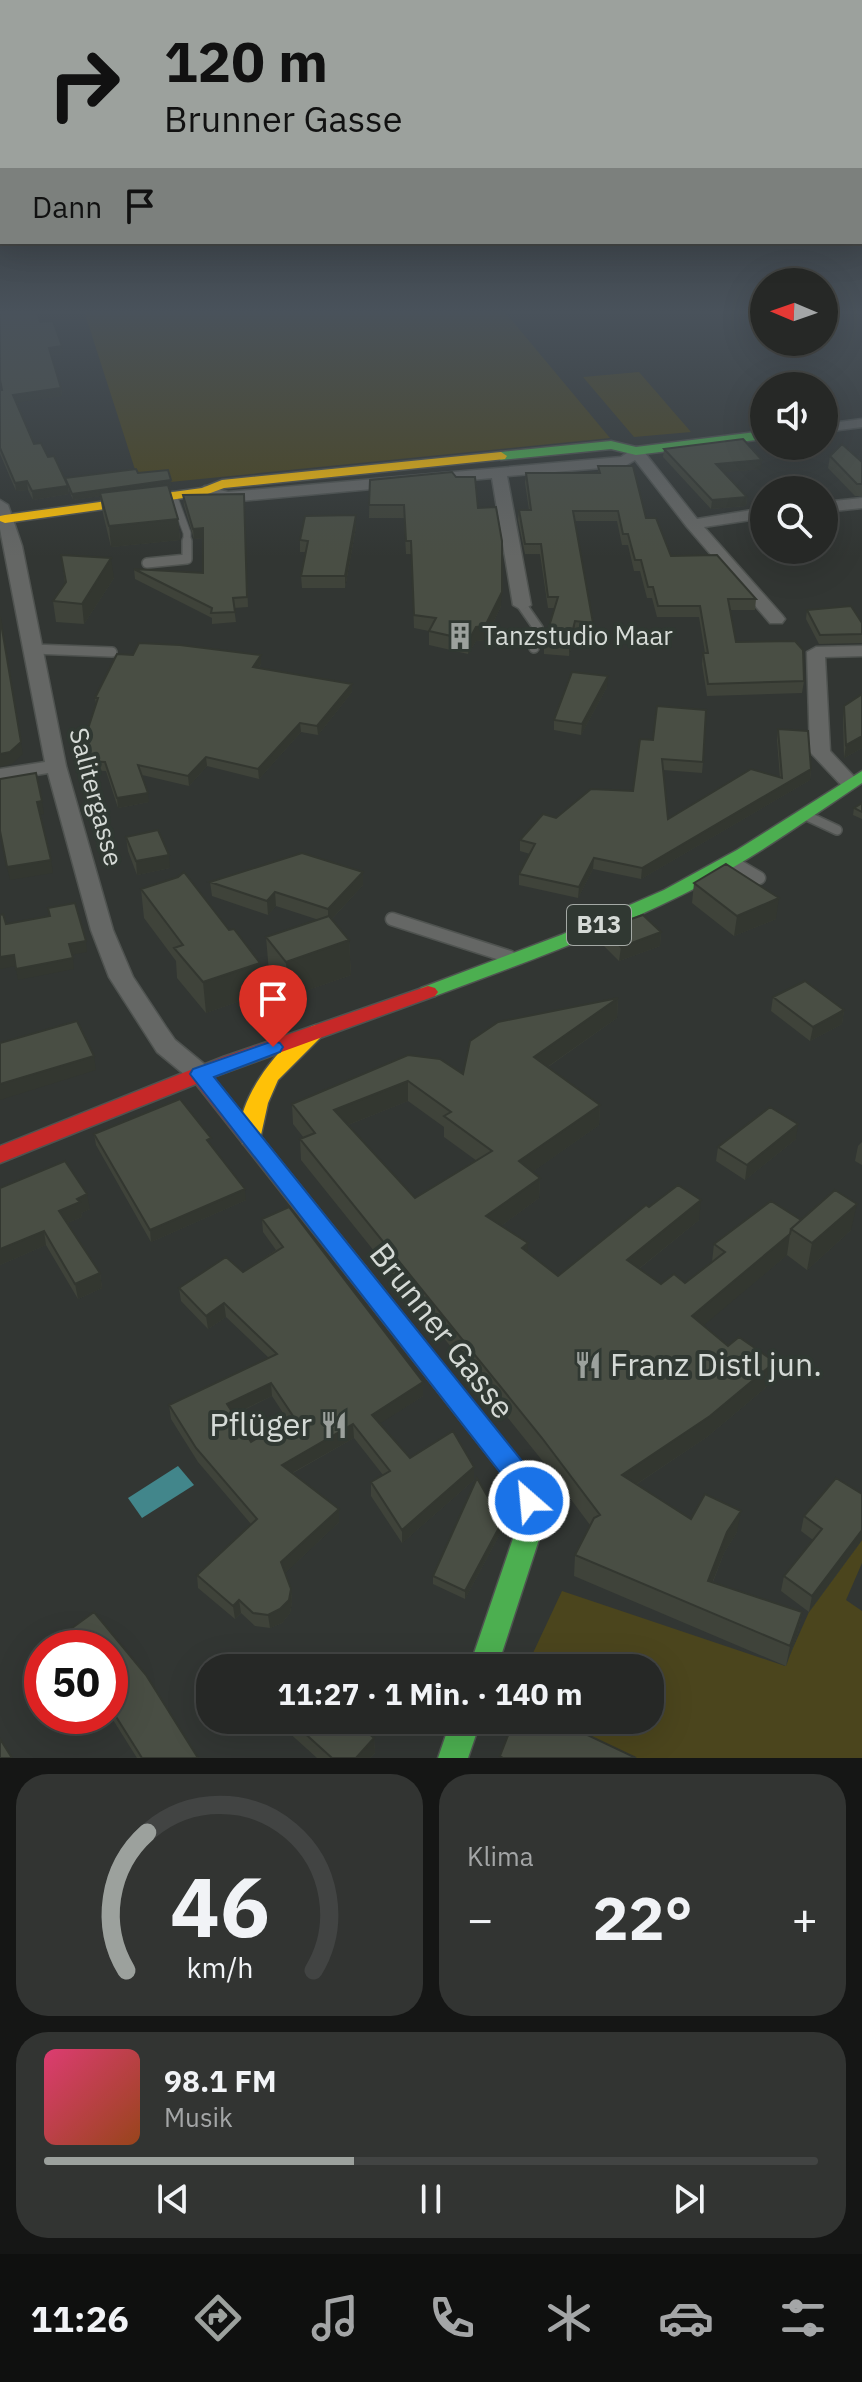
<!DOCTYPE html>
<html lang="de">
<head>
<meta charset="utf-8">
<style>
	body { margin:0; font-family:"IBM Plex Sans",sans-serif; background:#323432; color:#f1f3f6; height:100vh; display:flex; flex-direction:column; font-size:30px; white-space:nowrap }
	* { box-sizing:border-box; margin:0 }
	p { font-size:26px; color:#a4a6a7 }
	.icon { flex:none; width:44px; height:44px; fill:none; stroke:currentColor; stroke-width:2; stroke-linecap:round; stroke-linejoin:round }
	.map { position:relative; height:1758px; overflow:hidden }
	.drawer { display:flex; flex-direction:column; gap:16px; padding:16px; background:#151615; flex:1 }
	.drawer>* { flex:none }
	.banner { position:absolute; left:0px; top:0px; width:862px; height:244px; box-shadow:0 8px 32px #0002,0 0 0 2px #424443; background:#9ca19d; color:#111; overflow:hidden }
	.needle { width:52px; rotate:272deg }
	.fabs { position:absolute; left:750px; top:268px; display:grid; gap:16px }
	.fabs a { display:grid; place-items:center; width:88px; height:88px; border-radius:50%; background:#262826; box-shadow:0 8px 32px #0002,0 0 0 2px #424443; font-size:40px }
	.speed { position:absolute; left:24px; top:1630px; display:flex; gap:16px; font-size:40px; font-weight:700; text-align:center }
	.speed>* { display:grid; place-content:center; width:104px; height:104px; border-radius:50%; background:#262826; box-shadow:0 8px 32px #0002,0 0 0 2px #424443; line-height:1 }
	.speed .limit { border:12px solid #d22; background:#fff; color:#111 }
	.pin { position:absolute; display:grid; place-items:center; width:68px; height:68px; color:#fff; margin:-82px -34px; border-radius:50% 50% 50% 0; rotate:-45deg; box-shadow:0 0 8px #0007 }
	.pin .icon { rotate:45deg }
	.me { position:absolute; width:88px; margin:-44px; rotate:333deg; stroke-linejoin:round; filter:drop-shadow(0 0 6px #0008) }
	.turn { display:flex; align-items:center; gap:28px; height:168px; padding:0 32px; font-size:36px }
	.turn .icon { width:104px; height:104px; stroke-width:2.5 }
	.turn b { display:block; font-size:56px; line-height:68px }
	.then { display:flex; align-items:center; height:76px; padding:0 32px; background:#0003; gap:16px; font-size:30px }
	.big { font-size:60px; font-weight:700; line-height:1.1 }
	.drawer .card { flex:1; display:flex; flex-direction:column; justify-content:center; gap:12px; min-width:0; padding:0 28px; border-radius:32px; background:#323432 }
	.drawer .dial { align-items:center; gap:0 }
	.dial svg { height:208px; overflow:visible; fill:none; stroke:#424443; stroke-width:7; stroke-linecap:round; text-anchor:middle }
	.dial text { fill:#f1f3f6; stroke:none }
	.song { display:flex; align-items:center; gap:24px }
	.cover { width:96px; height:96px; border-radius:12px; background:linear-gradient(135deg,hsl(340 70% 55%),hsl(20 70% 35%)) }
	.played { height:8px; border-radius:4px; background:linear-gradient(90deg,#9ca19d 40%,#424443 40%) }
	.keys { display:flex; justify-content:space-around; direction:ltr }
	.heat { display:flex; justify-content:space-between; align-items:center; font-size:44px; direction:ltr }
	.drawer .tiles { flex:1; display:grid; gap:16px; grid-template-columns:1fr 1fr }
	.card:last-child { grid-column:span 2 }
	.trip { position:absolute; left:196px; top:1654px; width:468px; height:80px; border-radius:32px; background:#262826; box-shadow:0 8px 32px #0002,0 0 0 2px #424443; font-weight:700; line-height:80px; text-align:center }
	.menu { display:flex; height:128px; justify-content:space-around; align-items:center; background:#0f100f; color:#a4a6a7 }
	.menu .icon { width:56px; height:56px }
	.menu .selected { color:#9ca19d }
	.menu b { font-size:36px; color:#f1f3f6 }
	.map>svg:first-child { display:block }
</style>
</head>
<body>
<div class="map">
<svg width="862" height="1758" viewBox="0 0 862 1758">
	<rect width="100%" height="100%" fill="#323633"/>
	<path fill="#4b451d" d="M84 311H504L610 438 140 485Z
		M639 372 691 432 634 437 583 377Z
		M862 1540V1563L846 1600 862 1611V1758H603L561 1738 568 1720H650V1668H526L562 1591 785 1666 809 1612Z"/>
	<path fill="#42868b" d="M178 1466 194 1485 142 1518 128 1498Z"/>
	<g fill="none" stroke-linecap="round" stroke-linejoin="round">
		<g stroke="#4f5350" stroke-width="9">
			<path id="lane-far2" d="M173 495 187 533V543"/>
		</g>
		<g stroke="#4f5350" stroke-width="12">
			<path id="lane-far1" d="M147 563 187 559V541
				M522 605 538 628 534 648
				M33 649 112 652
				M805 815 837 830"/>
		</g>
		<g stroke="#4f5350" stroke-width="15">
			<path id="lane" d="M730 861 759 878
				M392 919 510 957"/>
		</g>
		<g stroke="#4f5350" stroke-width="3">
			<path id="street" d="M862 419V427L824 432V424Z
				M636 447 641 448 697 519 764 508V518L704 527 782 615 785 619 782 623H770L687 527 635 460 625 466 507 476 531 605 522 610 513 605 492 478 228 502 197 491 205 486 228 492 621 457Z
				M862 498V508L824 512V502Z
				M0 500 8 505 22 546 66 766 113 930 133 977 166 1027 175 1040 209 1068 213 1074 209 1080 200 1083 191 1080 157 1052 109 977 91 930 48 773 0 781V769L45 762 0 529Z
				M862 646V656L825 657 830 751 860 783 850 789 843 787 810 752 807 652 816 647Z"/>
		</g>
		<g stroke="#4f5350" stroke-width="3">
			<path id="fast" d="M764 431V439L636 455 611 449 501 460 495 456 501 452 611 441 636 447Z
				M862 771V783C811 817 761 853 707 882 620 928 527 962 435 996H421L418 992 421 988 561 935 664 890 737 850Z
				M357 1263 365 1266 538 1484 546 1518 497 1668H469L520 1518 513 1488 349 1278 345 1272 349 1266Z
				M451 1720H481L468 1758H438Z"/>
		</g>
		<g stroke="#4f5350" stroke-width="3">
			<path id="slow" d="M501 452 507 456 505 459 224 488 205 495 5 523 0 521V516L5 515 202 488 222 480Z
				M316 1025 323 1027 326 1032 278 1080 268 1103 259 1144H243C226 1112 284 1034 316 1025Z"/>
		</g>
		<g stroke="#4f5350" stroke-width="3">
			<path id="jam" d="M428 986 435 988 438 992 435 996 213 1077 365 1266 369 1272 365 1278 357 1281 349 1278 196 1084 0 1163V1146L223 1057Z"/>
		</g>
		<use href="#lane-far2" stroke="#656765" stroke-width="7"/>
		<use href="#lane-far1" stroke="#656765" stroke-width="9"/>
		<use href="#lane" stroke="#656765" stroke-width="12"/>
		<use href="#street" fill="#656765" fill-rule="evenodd"/>
		<use href="#fast" fill="#4caf50" fill-rule="evenodd"/>
		<use href="#slow" fill="#ffc107" fill-rule="evenodd"/>
		<use href="#jam" fill="#c62828" fill-rule="evenodd"/>
	</g>
	<path fill="#3f433a" fill-rule="evenodd" d="M0 311 40 322 63 354 51 355 61 388 62 396 17 402 34 444 48 457 66 480 138 473 172 486H169L178 519 180 540 111 547 103 514 100 496 73 500 69 490V494L33 500 28 490 16 491 0 454V390H2L0 383Z
		M664 449 761 469 724 472 747 497 746 506 711 509 663 457Z
		M830 456 862 462V496H855L828 468Z
		M598 466 646 518 671 556 756 599 755 610H730L736 642 804 681 802 693 707 696 702 664 703 653H705L699 617H657L652 598H647L640 571H634L628 545H622L617 521H575L593 623 592 634 574 633 569 656 544 654V643L555 608H548L540 554H525L518 520 519 510H529L525 483 526 473H598Z
		M370 480 478 508 501 606 485 640 476 641 468 654 429 645V631L414 628 411 554H406L404 518H369Z
		M244 494 248 607 234 608 236 622 212 624V618L135 579 134 569 203 573V538L194 539 184 505 183 495Z
		M356 515V527L345 588H302L301 576 306 552H300V540Z
		M61 555 114 578 84 624 56 622 53 601 65 583Z
		M807 610 862 623V643L819 644 806 619Z
		M261 655V664L259 668 352 684V692L318 735 301 732 259 779 207 766 189 786 142 775 149 802 118 808 106 771 85 770 84 761 96 704 95 698Z
		M607 687 581 735 554 730V720Z
		M862 694V748L844 758 843 719 844 706Z
		M778 729 811 769 810 780 641 879 593 869 578 898 519 885V874L530 854 520 851V840L556 818 633 791 640 739 703 762 702 773 663 770 668 819 780 778 777 740Z
		M862 803V819L853 815 854 808Z
		M126 837 170 868 137 875 128 851Z
		M178 877 262 993 206 1013 177 978 176 961 144 918 141 889Z
		M210 882 363 885 331 920 349 940 351 975 288 997 269 972 266 937 319 920 276 906 268 915 212 896Z
		M694 883 776 919 734 936 692 903Z
		M602 929 661 932 660 946 619 961 601 943Z
		M773 997 844 1010 842 1024 810 1041 771 1011Z
		M618 998 617 1018 548 1067 600 1105 599 1125 532 1172 540 1178 539 1198 501 1226 528 1253 558 1276 649 1207 699 1220 639 1269 661 1284 685 1283 712 1262 714 1244 801 1220 851 1230 807 1270 787 1255 703 1325 728 1346 775 1362 771 1383 707 1437 637 1484 691 1519 737 1532 724 1553 713 1582 802 1612 798 1633 786 1666 574 1576 575 1555 590 1525 541 1459 301 1160 300 1139 304 1138 293 1124 292 1104 408 1055 463 1074ZM408 1101 444 1127V1137L477 1161 415 1198 348 1125Z
		M94 1134 212 1147 246 1200 151 1242 96 1145Z
		M796 1139 745 1180 716 1161 718 1147Z
		M862 1142V1165L855 1161 858 1146Z
		M0 1188 90 1209 81 1213 82 1217 67 1223 100 1273 102 1288 78 1299 46 1245 0 1265Z
		M262 1219 423 1382V1396L380 1423 410 1458 474 1480 402 1543 371 1496V1482L383 1475 354 1438 293 1473 339 1509V1522L285 1573 291 1589 292 1602 290 1613 282 1623 270 1628 255 1626 241 1613 235 1619 198 1588 197 1575 251 1524 198 1462 171 1419 169 1405 269 1358 226 1317 208 1329 181 1301 179 1288 243 1272 276 1250 263 1232ZM272 1396 287 1419 251 1442 234 1415Z
		M862 1494V1540L809 1612 781 1591 784 1576 813 1540 801 1531 804 1516Z
		M502 1522V1530L465 1599 433 1584V1576Z
		M94 1612 146 1675 198 1758H137L110 1715V1648H59L57 1639Z
		M275 1720H353L374 1738 375 1753 370 1758H317Z"/>
	<path fill="#333730" d="M62 346 63 354 50 355 49 348Z
		M61 388 62 396 14 403 13 395Z
		M762 460 761 469 716 473V464Z
		M171 480 172 486 73 500 72 494Z
		M27 481 28 490 16 491 15 483Z
		M68 486 69 494 33 500 32 491Z
		M747 497 746 506 711 509 712 500Z
		M356 515V527L345 588V576Z
		M178 519 180 540 111 547 109 526Z
		M203 528 204 538 194 539 193 529Z
		M111 558 114 578 84 624 82 604Z
		M502 592 501 606 485 640 476 641 468 654 469 640 476 627Z
		M575 621 574 633 569 656V645Z
		M261 655V664L254 676 253 667Z
		M608 676 607 687 581 735 582 724Z
		M352 684V692L318 735 317 726Z
		M300 723 301 732 259 779 258 769Z
		M862 736V748L844 758 846 745Z
		M21 742 23 754 12 764 0 767V754Z
		M206 757 207 766 189 786 188 776Z
		M811 769 810 780 641 879 642 868Z
		M148 793 149 802 118 808 117 798Z
		M42 801 44 814 39 815 37 802Z
		M169 855 170 868 137 875 136 861Z
		M594 858 593 869 578 898 579 887Z
		M51 860 53 873 10 880 7 867Z
		M363 872V885L328 923V909Z
		M275 892 276 906 268 915 267 901Z
		M779 898 776 919 734 936 737 916Z
		M661 932 660 946 619 961 621 947Z
		M349 940 351 975 288 997 286 962Z
		M86 941 87 952 70 955 69 944Z
		M14 955 16 966 0 969V957Z
		M73 958 74 969 18 980 16 969Z
		M260 963 262 993 206 1013 203 982Z
		M618 998 617 1018 533 1077 534 1057Z
		M844 1010 842 1024 810 1041 813 1027Z
		M94 1056 96 1070 0 1100V1084Z
		M408 1081V1101L335 1130 334 1110Z
		M600 1105 599 1125 518 1182 519 1161Z
		M798 1124 796 1139 745 1180 747 1165Z
		M540 1178 539 1198 486 1237V1216Z
		M245 1189 246 1200 151 1242 150 1230Z
		M87 1194 90 1209 81 1213 82 1217 62 1225 59 1211 77 1199Z
		M701 1200 699 1220 625 1280 627 1260Z
		M857 1204 851 1230 807 1270 812 1243Z
		M44 1231 46 1245 0 1265V1249Z
		M790 1234 787 1255 690 1337 692 1316Z
		M528 1243 527 1264 522 1248Z
		M100 1273 102 1288 78 1299 75 1284Z
		M224 1303 226 1317 208 1329 206 1316Z
		M775 1362 771 1383 707 1437 620 1495 622 1475Z
		M423 1382V1396L373 1428 372 1415Z
		M271 1383 272 1396 228 1417 227 1404Z
		M353 1424 354 1438 283 1478 282 1465Z
		M474 1467V1480L402 1543V1530Z
		M339 1509V1522L282 1576 281 1562Z
		M741 1511 737 1532 724 1553 705 1601 708 1581 727 1532Z
		M502 1522V1530L465 1599V1591Z
		M862 1530V1540L809 1612 812 1596Z
		M291 1589 292 1602 290 1613 282 1623 270 1628 268 1615Z
		M239 1600 241 1613 235 1619 233 1606Z
		M802 1612 798 1633 786 1666 790 1646Z
		M374 1738 375 1753 370 1758H356Z"/>
	<path fill="#494e44" stroke="#333730" stroke-width="2" fill-rule="evenodd" d="M0 311H37L40 322 53 321 62 346 49 348 61 388 13 395 34 444 41 443 48 457 54 456 68 486 32 491 27 481 15 483 0 448V390H2L0 380Z
		M743 439 762 460 716 464 747 497 712 500 664 449Z
		M842 444 862 462V484H857L830 456Z
		M598 466H633L646 518H656L671 556 717 555 756 599H728L736 642 795 641 803 650 804 681 708 684 703 653H708L700 606H658L653 587H648L641 560H635L628 534H623L618 511H573L593 623 575 621 569 645 544 643 558 597H548L541 544H525L519 510H531L526 473H600Z
		M136 469 138 473 168 470 171 480 72 494 65 478Z
		M452 472 456 477H475L478 508 496 507 502 541V592L485 626 476 627 469 640 429 631 436 618 414 615 411 541H406L404 505H369L370 480Z
		M168 485 178 519 109 526 100 493Z
		M244 494 247 597 233 598 235 612 211 613 212 608 134 569 203 573V528L193 529 183 495Z
		M356 515 345 576H301L308 541 300 540 305 516Z
		M61 555 111 558 82 604 53 601 66 582Z
		M851 606 862 623V634L820 635 807 610Z
		M0 617 21 742 10 752 0 754Z
		M139 643 180 645 261 655 253 667 352 684 317 726 300 723 258 769 206 757 188 776 138 765 148 793 117 798 105 762 84 761 85 738 98 698H95L117 654 133 655Z
		M572 672 608 676 582 724 554 720Z
		M862 694V736L846 745 844 706Z
		M657 706 706 710 703 762 662 759 668 819 751 769 782 778 778 729 808 731 811 769 642 868 594 858 579 887 519 874 535 844 520 840 543 814 556 818 591 789 633 791 640 739 653 740Z
		M36 773 42 801 37 802 51 860 7 867 0 831V779Z
		M862 803V812L854 808Z
		M158 830 169 855 136 861 126 837Z
		M302 853 363 872 328 909 275 892 267 901 210 882Z
		M726 864 779 898 737 916 694 883Z
		M184 872 229 930 234 929 260 963 203 982 174 948 183 945 141 889 178 877Z
		M75 903 86 941 69 944 73 958 16 969 14 955 0 957V915L3 914 6 924 50 916 48 908Z
		M643 915 661 932 621 947 602 929Z
		M329 916 349 940 286 962 266 937Z
		M805 981 844 1010 813 1027 773 997Z
		M618 998 534 1057 600 1105 519 1161 540 1178 486 1216 528 1243 522 1248 558 1276 646 1205 649 1207 678 1185 701 1200 627 1260 661 1284 674 1274 685 1283 725 1252 714 1244 771 1201 801 1220 791 1229 790 1234 692 1316 728 1346 739 1337 775 1362 710 1416 622 1475 691 1519 705 1494 741 1511 727 1532 708 1581 802 1612 790 1646 575 1555 594 1518 600 1515 542 1438 300 1139 315 1133 292 1104 408 1055 440 1059 463 1074 470 1041 498 1022ZM408 1081 451 1112 444 1116 492 1151 415 1198 334 1110Z
		M77 1021 94 1056 0 1084V1043Z
		M180 1099 211 1138 207 1140 245 1189 150 1230 94 1134Z
		M770 1107 798 1124 747 1165 718 1147Z
		M65 1161 87 1194 77 1199 80 1202 59 1211 100 1273 75 1284 44 1231 0 1249V1188Z
		M835 1190 857 1204 812 1243 791 1229Z
		M289 1207 423 1382 372 1415 410 1458 453 1431 474 1467 402 1530 371 1482 390 1471 353 1424 282 1465 339 1509 281 1562 291 1589 289 1600 280 1609 268 1615 253 1613 239 1600 233 1606 197 1575 257 1519 196 1448 169 1405 277 1354 224 1303 206 1316 179 1288 226 1257 243 1272 283 1247 262 1219ZM271 1383 293 1416 251 1442 227 1404Z
		M477 1478 502 1522 465 1591 433 1576Z
		M836 1478 862 1494V1530L812 1596 784 1576 822 1529 804 1516Z
		M94 1612 146 1675 198 1758H142L110 1707V1648H64L57 1639Z
		M524 1657 554 1668H520Z
		M287 1662 294 1668H281Z
		M290 1720H353L374 1738 356 1758H332Z
		M514 1720H563L562 1723 636 1758H503L500 1756Z
		M0 1739 12 1758H0Z"/>
	<linearGradient id="sky" x2="0" y2="1"><stop stop-color="#1c1e1c"/><stop offset="0.56" stop-color="#49525b"/><stop offset="1" stop-color="#49525b" stop-opacity="0"/></linearGradient>
	<rect width="862" height="557" fill="url(#sky)"/>
	<path fill="#1a73e8" stroke="#114b97" stroke-width="2" d="M273 1041 280 1043 283 1047 280 1052 214 1077 534 1476 542 1501 538 1510 529 1513 519 1510 513 1489 190 1074 193 1069Z"/>
	<defs>
		<g id="building-bare" transform="scale(2.16)"><path d="M-4-6H4V6H1V3H-1V6H-4ZM-2.5-4.3h1.7v1.8h-1.7ZM.8-4.3h1.7v1.8H.8ZM-2.5-1h1.7V.8h-1.7ZM.8-1h1.7V.8H.8Z" fill="#9ca19d" stroke="#303832" stroke-width="2.5" paint-order="stroke"/></g>
		<g id="restaurant-bare" transform="scale(2.16)"><path d="M-5-6h1v4h1v-4h1v4h1v-4h1v5L-1.5 .5V6h-2V.5L-5-1ZM5-6V6H3V1.5H1.5Q1.5-4 5-6Z" fill="#9ca19d" stroke="#303832" stroke-width="2.5" paint-order="stroke"/></g>
	</defs>
	<g fill-rule="evenodd">
		<use href="#building-bare" x="460" y="636"/>
		<use href="#restaurant-bare" x="588" y="1365"/>
		<use href="#restaurant-bare" x="334" y="1425"/>
	</g>
	<g text-anchor="middle" stroke-width="8" stroke-linejoin="round" paint-order="stroke">
		<rect fill="#303832" stroke="#a4a9a5" stroke-width="2" x="567" y="905" width="64" height="40" rx="6"/>
		<g font-size="24" font-weight="bold" fill="#d5dad6">
			<text x="599" y="933">B13</text>
		</g>
		<g font-size="26" fill="#d5dad6" stroke="#303832" text-anchor="start">
			<text x="482" y="645">Tanzstudio Maar</text>
		</g>
		<g font-size="26" fill="#d5dad6" stroke="#303832">
			<text transform="translate(96 797) rotate(75)" y="9">Salitergasse</text>
		</g>
		<g font-size="32" fill="#d5dad6" stroke="#303832">
			<text transform="translate(442 1331) rotate(52)" y="11">Brunner Gasse</text>
		</g>
		<g font-size="32" fill="#d5dad6" stroke="#303832" text-anchor="start">
			<text x="610" y="1376">Franz Distl jun.</text>
			<text x="312" y="1436" text-anchor="end">Pflüger</text>
		</g>
	</g>
</svg>
<div class="fabs">
<a><svg class="needle" viewBox="-14 -14 28 28"><path d="M0-13l5 13h-10z" fill="#e53935"/><path d="M0 13l5-13h-10z" fill="#a4a6a7"/></svg></a>
<a><svg class="icon" aria-label="sound" viewBox="0 0 24 24"><path d="M4 9h4l5-4v14l-5-4H4zM17 9q2 3 0 6"/></svg></a>
<a><svg class="icon" aria-label="search" viewBox="0 0 24 24"><circle cx="10" cy="10" r="6"/><path d="M15 15l6 6"/></svg></a>
</div>
<div class="speed"><div class="limit">50</div></div>
<div class="pin" style="left:273px;top:1047px;background:#d93025"><svg class="icon" aria-label="arrive" viewBox="0 0 24 24"><path d="M6 21V4h12l-3 4 3 4H6"/></svg></div>
<svg class="me" style="left:529px;top:1501px" viewBox="-20 -20 40 40"><circle r="17" fill="#1a73e8" stroke="#fff" stroke-width="3"/><path d="M0-11L8 9 0 5-8 9z" fill="#fff"/></svg>
<div class="trip">11:27 · 1 Min. · 140 m</div>
<div class="banner">
<div class="turn"><svg class="icon" aria-label="right" viewBox="0 0 24 24"><path d="M7 20v-9h11M14 6l5 5-5 5"/></svg><div><b>120 m</b>Brunner Gasse</div></div>
<div class="then">Dann<svg class="icon" aria-label="arrive" viewBox="0 0 24 24"><path d="M6 21V4h12l-3 4 3 4H6"/></svg></div>
</div>
</div>
<section class="drawer">
<div class="tiles">
<div class="card dial"><svg viewBox="0 0 100 80">
<path d="M14 69A42 42 0 1 1 86 69"/>
<path d="M14 69A42 42 0 0 1 22 16" stroke="#9ca19d"/>
<text x="50" y="56" font-size="32" font-weight="700">46</text>
<text x="50" y="72" font-size="11">km/h</text>
</svg></div>
<div class="card"><p>Klima</p>
<div class="heat"><a>−</a><b class="big">22°</b><a>+</a></div>
</div>
<div class="card">
<div class="song"><i class="cover"></i><div><b>98.1 FM</b><p>Musik</p></div></div>
<div class="played"></div>
<div class="keys"><svg class="icon" aria-label="previous" viewBox="0 0 24 24"><path d="M18 5L8 12l10 7zM5 5v14"/></svg><svg class="icon" aria-label="pause" viewBox="0 0 24 24"><path d="M8 5v14M16 5v14"/></svg><svg class="icon" aria-label="next" viewBox="0 0 24 24"><path d="M6 5l10 7-10 7zM19 5v14"/></svg></div>
</div>
</div>
</section>
<nav class="menu">
<b>11:26</b>
<svg class="icon selected" aria-label="directions" viewBox="0 0 24 24"><path d="M12 3l9 9-9 9-9-9zM9 14v-3h6M13 9l2 2-2 2"/></svg>
<svg class="icon" aria-label="music" viewBox="0 0 24 24"><path d="M9 18V5l10-2v13"/><circle cx="6" cy="18" r="3"/><circle cx="16" cy="16" r="3"/></svg>
<svg class="icon" aria-label="phone" viewBox="0 0 24 24"><path d="M5 4h4l2 5-3 2q2 4 5 5l2-3 5 2v4C11 20 4 13 5 4z"/></svg>
<svg class="icon" aria-label="climate" viewBox="0 0 24 24"><path d="M12 3v18M4 7l16 10M4 17L20 7"/></svg>
<svg class="icon" aria-label="car" viewBox="0 0 24 24"><path d="M5 17H2v-5l4-1 3-4h7l3 4 3 1v5h-3M9 17h6M6 11h13"/><circle cx="7" cy="17" r="2"/><circle cx="17" cy="17" r="2"/></svg>
<svg class="icon" aria-label="filters" viewBox="0 0 24 24"><path d="M4 7h16M4 17h16"/><circle cx="9" cy="7" r="2"/><circle cx="15" cy="17" r="2"/></svg>
</nav>
</body>
</html>
